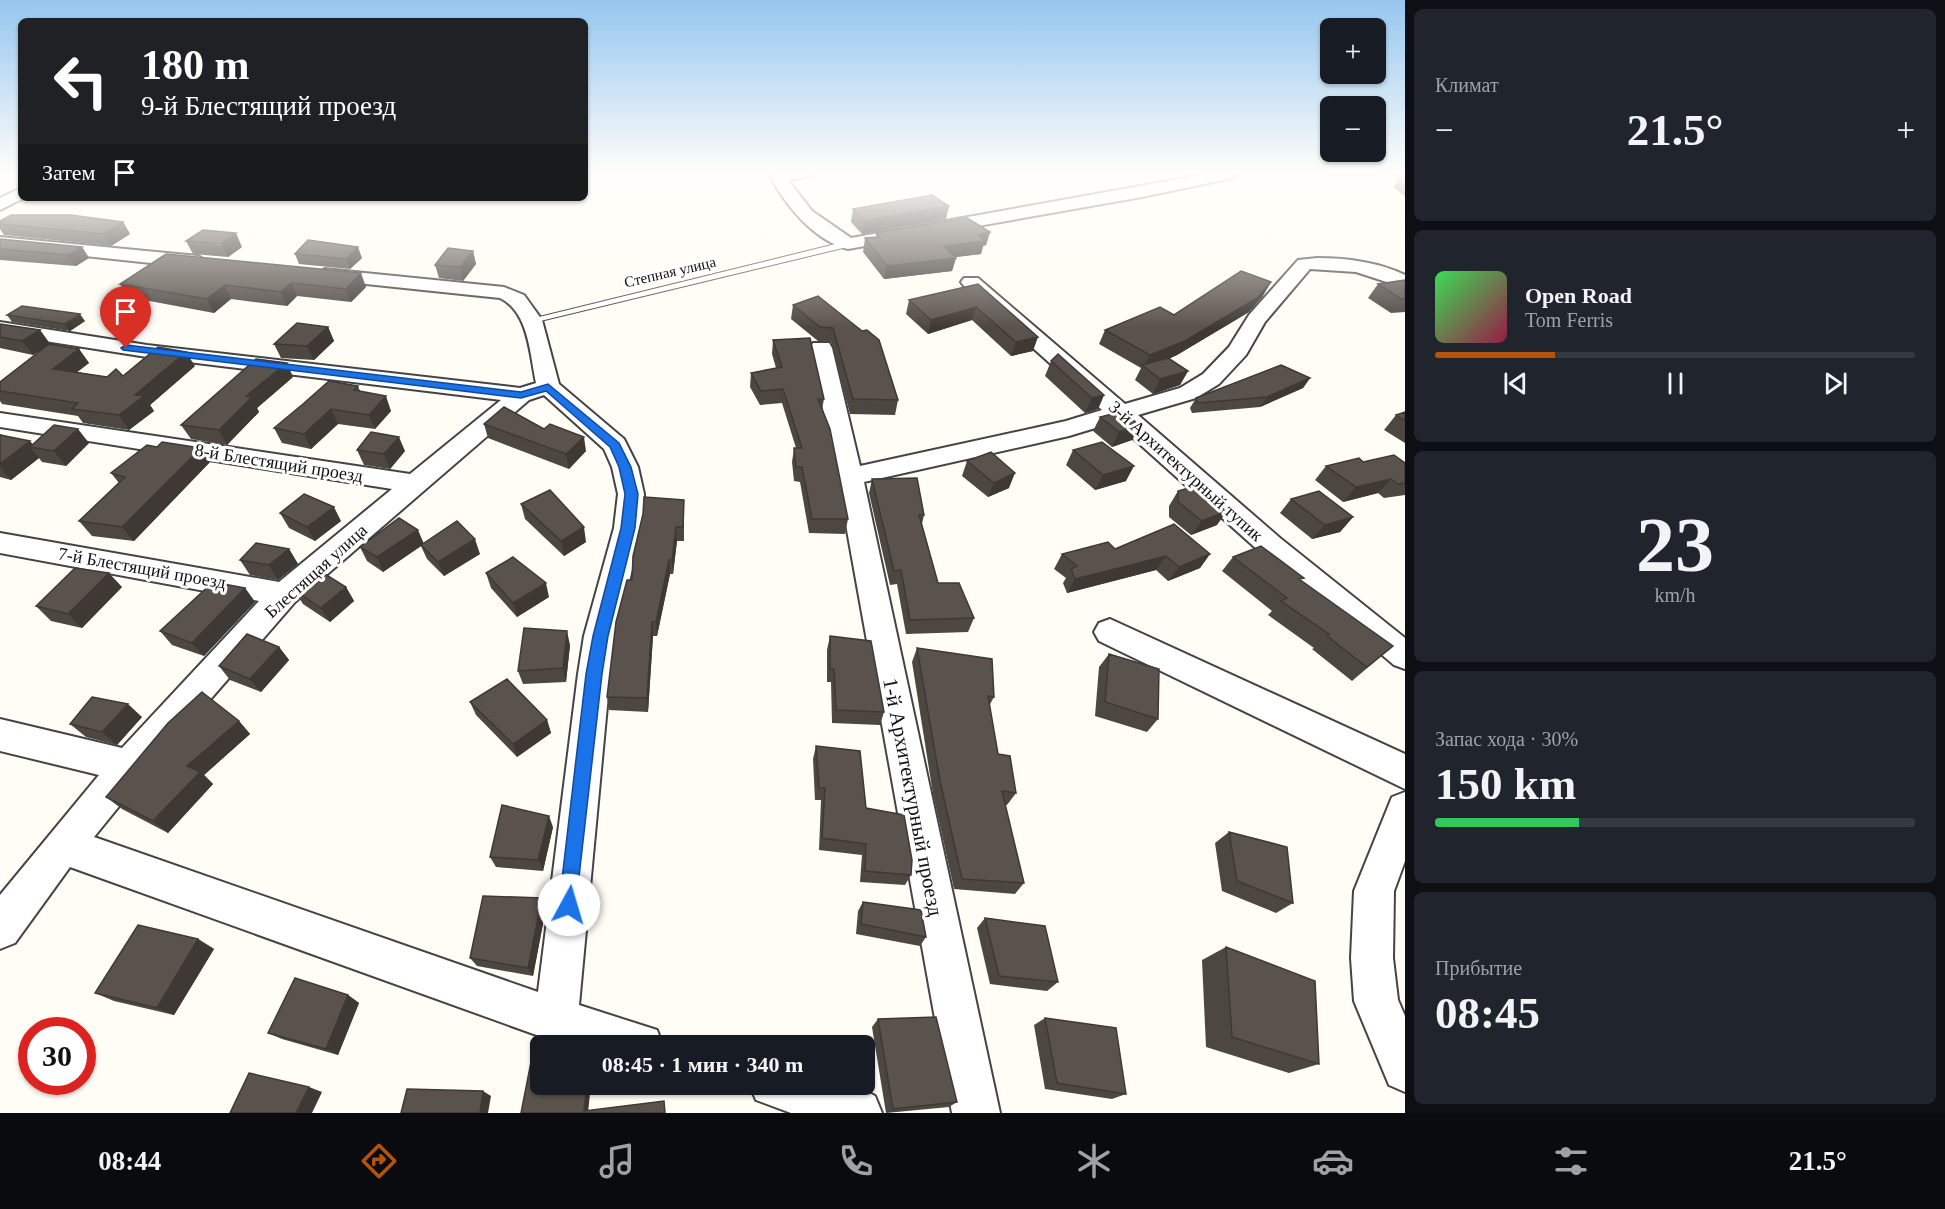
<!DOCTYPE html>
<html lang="ru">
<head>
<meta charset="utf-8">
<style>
	body { margin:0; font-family:"Times New Roman",serif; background:#20242c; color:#f1f3f6; height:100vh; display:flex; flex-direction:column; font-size:22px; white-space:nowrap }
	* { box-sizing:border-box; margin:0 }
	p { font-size:20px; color:#9ea1a6 }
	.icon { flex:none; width:33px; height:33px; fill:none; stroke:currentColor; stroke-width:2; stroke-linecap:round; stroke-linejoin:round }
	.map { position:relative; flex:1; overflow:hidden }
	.panel { display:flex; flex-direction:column; gap:9px; padding:9px; background:#0d0f14; width:540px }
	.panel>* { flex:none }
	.guide { position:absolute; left:18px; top:18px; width:570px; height:183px; border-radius:9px; box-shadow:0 2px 4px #0004; background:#202124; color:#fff; overflow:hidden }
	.controls { position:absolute; left:1320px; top:18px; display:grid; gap:12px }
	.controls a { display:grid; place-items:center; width:66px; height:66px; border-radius:9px; background:#171b24; box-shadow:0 2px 4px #0004; font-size:30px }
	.speed { position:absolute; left:18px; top:1017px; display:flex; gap:12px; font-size:30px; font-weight:700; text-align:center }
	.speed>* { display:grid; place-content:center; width:78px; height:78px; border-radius:50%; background:#171b24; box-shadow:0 2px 4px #0004; line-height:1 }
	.speed .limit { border:9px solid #d22; background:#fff; color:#111 }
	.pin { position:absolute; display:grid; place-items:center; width:51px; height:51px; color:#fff; margin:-62px -26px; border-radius:50% 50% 50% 0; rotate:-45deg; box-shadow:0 0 6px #0007 }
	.pin .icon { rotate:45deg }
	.me { position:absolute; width:66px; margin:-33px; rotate:6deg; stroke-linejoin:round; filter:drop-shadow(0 0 4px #0008) }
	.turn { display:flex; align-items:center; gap:21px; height:126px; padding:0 24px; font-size:27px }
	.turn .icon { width:78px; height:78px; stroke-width:2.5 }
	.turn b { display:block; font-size:42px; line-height:51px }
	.then { display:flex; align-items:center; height:57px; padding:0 24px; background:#0003; gap:12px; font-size:22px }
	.big { font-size:45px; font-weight:700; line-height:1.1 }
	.panel .widget { flex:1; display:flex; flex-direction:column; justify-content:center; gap:9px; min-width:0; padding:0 21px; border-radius:9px; background:#20242c }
	.panel .dial { align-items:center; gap:0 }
	.dial b { font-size:78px; line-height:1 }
	.song { display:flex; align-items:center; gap:18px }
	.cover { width:72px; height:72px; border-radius:9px; background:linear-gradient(135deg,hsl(130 70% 55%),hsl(340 70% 35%)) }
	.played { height:6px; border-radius:3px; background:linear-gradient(90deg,#b45309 25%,#363941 25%) }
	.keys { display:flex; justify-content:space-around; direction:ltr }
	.heat { display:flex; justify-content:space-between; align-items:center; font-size:33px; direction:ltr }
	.charge { height:9px; border-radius:4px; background:linear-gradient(90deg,#34c759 30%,#363941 0) }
	.trip { position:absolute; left:530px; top:1035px; width:345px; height:60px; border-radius:9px; background:#171b24; box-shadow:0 2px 4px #0004; font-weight:700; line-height:60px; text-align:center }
	.tab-bar { display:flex; height:96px; justify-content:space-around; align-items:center; background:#090b0e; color:#9ea1a6 }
	.tab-bar .icon { width:42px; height:42px }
	.tab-bar .on { color:#b45309 }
	.tab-bar b { font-size:27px; color:#f1f3f6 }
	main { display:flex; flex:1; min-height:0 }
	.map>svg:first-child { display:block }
</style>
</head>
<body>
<main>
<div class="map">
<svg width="1405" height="1113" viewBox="0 0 1405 1113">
	<rect width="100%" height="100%" fill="#fffdf5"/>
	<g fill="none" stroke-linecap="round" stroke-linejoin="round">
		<g stroke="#444" stroke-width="2">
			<path id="service" d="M848 241 852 244 851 246 532 323 527 320Z"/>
		</g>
		<g stroke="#444" stroke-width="4">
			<path id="minor" d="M769 173H813L812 176 788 180 812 211 851 238 1213 173H1241L1233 178 1142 197 848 249C814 241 782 202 769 173Z
				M1393 173H1405V180Z
				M21 188V198H24L0 210V198Z
				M0 237 198 256 207 262 198 268 0 247Z
				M1317 258C1347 258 1378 262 1405 275V288L1356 272 1310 269 1265 322 1246 355 1219 384 1196 398 1138 415 1280 538 1405 638V669L1394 665 1260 552 1115 422 1069 436 864 482 1000 1113H952L838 480 810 348 813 343H829L832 348 860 466 1066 421 1102 410 964 286 961 282 964 278H978L1125 404 1180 388 1203 374 1229 347 1249 315 1298 260Z
				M325 269 504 287 524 295 542 320 559 384 624 439 638 467 644 494 642 528 616 636 610 674 579 1005 657 1030 663 1046H567L70 867 15 943 0 949V895L99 775 0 751V719L122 748 259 601 0 553V533L279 582 392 489 0 427V413L410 474 501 400 147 357 0 334V322L147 345 520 388 536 383C530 355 529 312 500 298L318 279 315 275ZM544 395 604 449 612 467 618 494 614 528 584 636 578 674 538 992 94 837 142 778 295 602 529 400Z
				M1110 619 1405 754V789L1099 641 1094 632 1099 623Z
				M1405 792V861L1394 891 1393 958 1398 1000 1405 1016V1092L1389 1085 1354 1001 1351 958 1354 891 1392 797Z
				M749 1084H852L875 1096 882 1113H791L756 1100Z"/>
		</g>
		<use href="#service" fill="#fff" fill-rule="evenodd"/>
		<use href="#minor" fill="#fff" fill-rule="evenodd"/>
	</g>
	<path fill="#4d4742" d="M1401 175H1405V196L1393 187Z
		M853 209 946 219 862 234 851 222Z
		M0 221 123 222 130 234 111 246 4 235 0 229Z
		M990 232 986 245 983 246 981 254 955 257 956 258 952 271 884 279 863 252 865 238 876 237V233Z
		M0 239 82 247 89 258 76 266 0 260Z
		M186 241 242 247 228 257 193 254Z
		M473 251 476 264 463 281 439 278 435 265Z
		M166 254 366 287 351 302 297 296 287 306 231 299 214 313 128 297 120 284Z
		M295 254 362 258 350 269 299 264Z
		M1405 280V312L1391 313 1368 298 1378 284Z
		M978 284 1033 351 1011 356 972 320 928 334 906 314 909 300Z
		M818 296 898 400 895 415 850 414 831 342 818 341 791 319 793 305Z
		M1263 296 1249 312 1177 355 1169 359 1188 371 1180 385 1153 394 1135 380 1141 368 1099 344 1105 330Z
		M7 315 85 321 70 331 12 322Z
		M0 324 40 330 50 344 79 349 89 363 77 372 107 377 123 376 195 366 150 405 154 411 129 430 83 423 78 416 2 404 0 401V382L47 346 33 355 0 348Z
		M328 327 334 341 314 360 281 358 274 344Z
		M773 340 824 399 822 409 848 519 845 534 809 533 800 482 794 481 792 462 794 448H796L782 403 760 405 750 387 751 373 776 368 772 354Z
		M1051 361 1104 395 1098 409 1085 413 1045 376Z
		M293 377 257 408 259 412 227 445 191 439 181 425Z
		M1310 378 1303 388 1260 407 1192 413 1190 408 1196 398Z
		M358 386 360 391 391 411 375 429 338 424 311 449 282 443 274 428Z
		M1405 412V443L1384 430 1396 415Z
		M1100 417 1132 440 1112 447 1093 431Z
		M484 424 544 429 586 451 569 469 488 438Z
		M0 434 33 445 89 443 66 466 42 462 39 458 11 480 0 477Z
		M357 450 405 451 390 469 364 465Z
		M1073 450 1126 481 1095 490 1066 465Z
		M967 461 1009 488 988 497 962 476Z
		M210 462 134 541 92 536 79 521 119 483 111 473Z
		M1363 462 1405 463V495L1384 498 1378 493 1343 502 1315 480 1326 466Z
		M872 479 924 515 922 524 938 583 974 618 968 632 906 634 897 584 890 585 869 493Z
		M1178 491 1217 525 1191 535 1169 517V506Z
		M1291 499 1353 517 1340 532 1312 539 1280 513Z
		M684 500V541H677L673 574H670L657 636H653L648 712 609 710 607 697 632 580Z
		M521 504 586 542 564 556 525 519Z
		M280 513 341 521 315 541 289 528Z
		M423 543 480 554 444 576 427 559 421 546 383 572 367 561 360 547Z
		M289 549 298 564 278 580 250 575 240 560Z
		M1115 549 1210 554 1200 568 1168 581 1156 570 1067 593 1063 583 1066 578 1054 569 1062 554Z
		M1233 557 1301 581 1393 646 1352 681 1312 649 1314 648 1268 615 1272 611 1222 571Z
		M486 573 549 597 517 617 491 588Z
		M122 587 82 628 51 621 36 606Z
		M346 587 354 601 330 622 303 604 294 590Z
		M245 588 255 602 204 656 172 645 160 631Z
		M830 636 884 712 880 725 832 723 831 682H827V650Z
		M570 645 566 682 523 684 518 671Z
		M279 647 289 660 261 692 230 680 219 666Z
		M917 648 994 697 989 706 998 754 1016 793 1007 805 1005 804 1024 883 1015 894 954 889 933 794 912 662Z
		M1109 654 1158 719 1147 732 1095 716 1099 667Z
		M470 702 547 720 551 733 517 757 476 715Z
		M142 717 117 745 86 737 70 724Z
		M239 721 250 734 204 775 213 784 168 833 122 809 106 797Z
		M816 746 866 808 911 875 905 885 860 882 862 855 819 850 821 800H815L813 759Z
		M553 827 543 871 496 867 490 857Z
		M1229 832 1293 903 1276 913 1222 891 1215 843Z
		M863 902 926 937 920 946 856 934 858 911Z
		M546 908 533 976 477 966 470 958Z
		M985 918 1058 982 1047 991 990 984 977 928Z
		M198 939 214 949 174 1015 114 1001 95 993Z
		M1226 947 1319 1064 1289 1073 1206 1047 1202 960Z
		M348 995 359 1003 338 1055 282 1039 268 1033Z
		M1045 1018 1126 1094 1112 1099 1045 1089 1034 1025Z
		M878 1019 957 1102 949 1107 886 1113 872 1027Z"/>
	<path fill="#3f3936" d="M949 206 946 219 862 234 864 221Z
		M123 222 130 234 111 246 103 234Z
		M990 232 986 245 983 246 981 254 940 259 944 246Z
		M236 233 242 247 228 257 221 244Z
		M82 247 89 258 76 266 68 255Z
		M358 247 362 258 350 269 347 259Z
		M473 251 476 264 463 281 460 267Z
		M956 258 952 271 884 279 887 266Z
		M361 273 366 287 351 302 346 289Z
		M1271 282 1263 296 1249 312 1177 355 1146 368 1144 367 1150 355Z
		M291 283 297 296 287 306 281 292Z
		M225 285 231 299 214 313 207 299Z
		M976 307 972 320 928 334 931 320Z
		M80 314 85 321 70 331 65 324Z
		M328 327 334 341 314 360 307 346Z
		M40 330 50 344 33 355 22 341Z
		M1038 337 1033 351 1011 356 1016 342Z
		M79 349 89 363 63 383 53 369Z
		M186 352 195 366 150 405 154 411 129 430 119 415 135 395Z
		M287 363 293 377 257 408 259 412 227 445 219 430 246 396Z
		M1188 371 1180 385 1153 394 1160 379Z
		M1310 378 1303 388 1260 407 1267 397Z
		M1104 395 1098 409 1085 413 1092 398Z
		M386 396 391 411 375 429 369 415Z
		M331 409 338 424 311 449 304 434Z
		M1140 426 1132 440 1112 447 1119 432Z
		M78 429 89 443 66 466 54 451Z
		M399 437 405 451 390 469 384 454Z
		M584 437 586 451 569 469 566 454Z
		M30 441 36 448 30 447 39 458 11 480 0 467V464Z
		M201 448 210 462 134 541 122 527Z
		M1134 466 1126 481 1095 490 1103 475Z
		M1015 473 1009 488 988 497 994 483Z
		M1391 479 1378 493 1343 502 1356 487Z
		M334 507 341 521 315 541 307 527Z
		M1227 511 1217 525 1191 535 1202 521Z
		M1353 517 1340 532 1312 539 1325 525Z
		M584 527 586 542 564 556 561 541Z
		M676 527 677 541 673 574 672 560Z
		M418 530 424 544 383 572 377 557Z
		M475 539 480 554 444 576 438 562Z
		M289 549 298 564 278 580 269 565Z
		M1210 554 1200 568 1168 581 1179 567Z
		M1166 556 1156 570 1067 593 1075 579Z
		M669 560 670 574 657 636 656 622Z
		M109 573 122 587 82 628 68 614Z
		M546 583 549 597 517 617 513 603Z
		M346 587 354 601 330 622 321 608Z
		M245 588 255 602 204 656 192 643Z
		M652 622 653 636 648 712 647 698Z
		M567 631 570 645 566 682 563 668Z
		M279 647 289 660 261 692 250 679Z
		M128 704 142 717 117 745 102 732Z
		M547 720 551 733 517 757 513 744Z
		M239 721 250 734 204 775 213 784 168 833 153 821 187 766Z
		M549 816 553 827 543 871 538 860Z
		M542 898 546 908 533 976 528 968Z
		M198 939 214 949 174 1015 157 1008Z
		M348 995 359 1003 338 1055 326 1049Z
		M587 1084H591L588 1113 584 1111Z
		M309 1087 322 1092 312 1113H296Z
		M483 1091 491 1096 488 1113H480Z"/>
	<path fill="#5a524d" stroke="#3f3936" stroke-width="1.5" d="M932 195 949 206 864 221 853 209Z
		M11 215H71L123 222 103 234 0 224V221Z
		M967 218 990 232 979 235 985 241 944 246 956 258 887 266 865 238 879 237 876 233Z
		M203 230 236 233 221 244 186 241Z
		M0 239 82 247 68 255 0 249Z
		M308 240 358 247 347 259 295 254Z
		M448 248 473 251 460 267 435 265Z
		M166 254 361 273 346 289 291 283 281 292 225 285 207 299 120 284Z
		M1241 271 1271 282 1257 298 1185 341 1150 355 1105 330 1160 307 1174 315Z
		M1405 280V299H1401L1378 284Z
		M978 284 1038 337 1016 342 976 307 931 320 909 300Z
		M818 296 862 331 867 330 879 340 898 400 853 399 833 328 820 327 793 305Z
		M22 306 80 314 65 324 7 315Z
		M297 323 328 327 307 346 274 344Z
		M0 324 40 330 22 341 0 337Z
		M810 338 824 399H818L830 429 848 519H812L802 467H796L794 448H802L783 389 761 391 751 373 782 367 773 340Z
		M49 344 79 349 53 369 107 377 116 369 123 376 158 347 186 352 135 395 144 396 119 415 72 409 78 403 0 391V382Z
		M1058 354 1104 395 1092 398 1051 361Z
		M1168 358 1188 371 1160 379 1142 365Z
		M256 359 287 363 246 396 252 397 219 430 181 425Z
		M1281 365 1310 378 1267 397 1198 403 1196 398Z
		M329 381 358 386 354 390 386 396 369 415 331 409 304 434 274 428 303 404Z
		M504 407 544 429 550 424 584 437 566 454 484 424Z
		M1123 411 1140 426 1119 432 1100 417Z
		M1405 412V421L1396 415Z
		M54 425 78 429 54 451 30 447Z
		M371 432 399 437 384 454 357 450Z
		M0 435 30 441 0 464Z
		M162 442 201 448 122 527 79 521 125 477 111 473 147 445 157 447Z
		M1102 442 1134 466 1103 475 1073 450Z
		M991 452 1015 473 994 483 967 461Z
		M1394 455 1405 463V483L1398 484 1391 479 1356 487 1326 466 1359 458 1363 462Z
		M917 478 924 515H919L938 583H959L974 618 910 620 901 570 894 571 872 479Z
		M1195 486 1227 511 1202 521 1178 502V491Z
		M550 490 584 527 561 541 521 504Z
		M1319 491 1353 517 1325 525 1291 499Z
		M304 494 334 507 307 527 280 513Z
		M644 497 684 500 683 527H676L672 560H669L656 622H652L647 698 607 697 616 622 627 580H632L633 556 643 514Z
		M399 518 418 530 377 557 360 547Z
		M457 521 475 539 438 562 421 545Z
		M1174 524 1210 554 1179 567 1166 556 1075 579 1071 569 1077 566 1062 554 1108 542 1115 549Z
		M256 543 289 549 269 565 240 560Z
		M1261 546 1304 578 1299 579 1393 646 1367 667 1327 636 1329 634 1281 601 1287 598 1233 557Z
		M513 557 546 583 513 603 486 573Z
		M75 568 109 573 68 614 36 606Z
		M320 571 346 587 321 608 294 590Z
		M213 582 245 588 192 643 160 631Z
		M524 628 567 631 563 668 518 671Z
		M247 634 279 647 250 679 219 666Z
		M830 636 871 641 884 712 836 710 834 669H830Z
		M917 648 992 659 994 697 988 696 998 754 1010 756 1016 793 1002 791 1024 883 962 879 940 781Z
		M1109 654 1159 669 1158 719 1105 702Z
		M507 679 547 720 513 744 470 702Z
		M202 692 239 721 187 766 200 772 153 821 106 797 168 723Z
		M92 697 128 704 102 732 70 724Z
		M816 746 860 751 866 808 904 815 912 860 911 875 865 871 866 844 822 838 825 788H819Z
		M502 805 549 816 538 860 490 857Z
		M1229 832 1287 847 1293 903 1237 881Z
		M483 896 542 898 528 968 470 958Z
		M863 902 921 910 926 937 861 924Z
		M985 918 1045 926 1058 982 999 976Z
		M138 925 198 939 157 1008 95 993Z
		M1226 947 1315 981 1319 1064 1232 1037Z
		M295 978 348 995 326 1049 268 1033Z
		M936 1017 957 1102 893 1109 878 1019Z
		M1045 1018 1116 1028 1126 1094 1057 1083Z
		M531 1062 540 1063V1084H587L584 1111 664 1101 665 1113H521Z
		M249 1073 309 1087 296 1113H230Z
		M407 1089 483 1091 480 1113H401Z"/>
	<linearGradient id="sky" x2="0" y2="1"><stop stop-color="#95c6ee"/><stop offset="0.53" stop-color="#fffefa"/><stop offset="1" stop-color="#fffefa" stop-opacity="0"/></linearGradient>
	<rect width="1405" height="328" fill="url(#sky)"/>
	<path fill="#1a73e8" stroke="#114b97" stroke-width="1.5" d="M126 345 521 392 548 384 619 443 631 467 638 494 635 528 608 636 602 674 575 912 569 914 562 912 559 905 586 674 593 636 621 528 625 494 619 467 610 447 546 391 521 398 123 350 121 348Z"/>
	<g text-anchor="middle" stroke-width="6" stroke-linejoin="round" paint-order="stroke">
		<g font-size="15" fill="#111" stroke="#fff">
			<text transform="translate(670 272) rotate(-13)" y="5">Степная улица</text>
		</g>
		<g font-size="18" fill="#111" stroke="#fff">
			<text transform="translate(279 463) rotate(9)" y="6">8-й Блестящий проезд</text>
			<text transform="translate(1186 471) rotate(42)" y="6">3-й Архитектурный тупик</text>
			<text transform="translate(142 568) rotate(10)" y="6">7-й Блестящий проезд</text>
			<text transform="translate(316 571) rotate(-42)" y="6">Блестящая улица</text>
		</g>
		<g font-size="21" fill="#111" stroke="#fff">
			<text transform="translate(913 797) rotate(79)" y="7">1-й Архитектурный проезд</text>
		</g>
	</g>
</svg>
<div class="controls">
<a>+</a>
<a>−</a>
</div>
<div class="speed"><div class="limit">30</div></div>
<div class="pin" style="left:126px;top:348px;background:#d93025"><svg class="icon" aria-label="arrive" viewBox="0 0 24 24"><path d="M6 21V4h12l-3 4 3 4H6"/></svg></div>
<svg class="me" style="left:569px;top:905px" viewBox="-20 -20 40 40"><circle r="19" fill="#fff"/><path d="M0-13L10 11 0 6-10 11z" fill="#1a73e8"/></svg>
<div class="trip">08:45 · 1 мин · 340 m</div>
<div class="guide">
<div class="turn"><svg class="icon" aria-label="left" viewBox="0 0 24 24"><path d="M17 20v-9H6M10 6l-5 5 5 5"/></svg><div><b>180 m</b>9-й Блестящий проезд</div></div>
<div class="then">Затем<svg class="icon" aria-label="arrive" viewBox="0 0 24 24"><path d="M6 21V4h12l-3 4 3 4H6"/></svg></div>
</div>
</div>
<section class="panel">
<div class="widget"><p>Климат</p>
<div class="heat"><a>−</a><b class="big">21.5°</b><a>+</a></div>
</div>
<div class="widget">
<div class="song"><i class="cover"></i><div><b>Open Road</b><p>Tom Ferris</p></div></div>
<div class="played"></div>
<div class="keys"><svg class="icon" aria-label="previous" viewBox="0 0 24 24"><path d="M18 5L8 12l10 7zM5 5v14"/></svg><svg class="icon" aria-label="pause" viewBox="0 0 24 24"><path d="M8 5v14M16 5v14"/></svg><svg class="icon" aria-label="next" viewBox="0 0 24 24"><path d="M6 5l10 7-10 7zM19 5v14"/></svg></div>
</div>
<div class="widget dial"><b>23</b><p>km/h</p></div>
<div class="widget"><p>Запас хода · 30%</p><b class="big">150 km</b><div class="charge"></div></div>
<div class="widget"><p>Прибытие</p><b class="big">08:45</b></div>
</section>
</main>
<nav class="tab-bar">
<b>08:44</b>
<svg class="icon on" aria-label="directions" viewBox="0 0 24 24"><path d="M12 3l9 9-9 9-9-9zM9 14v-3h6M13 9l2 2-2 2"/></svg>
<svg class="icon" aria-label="music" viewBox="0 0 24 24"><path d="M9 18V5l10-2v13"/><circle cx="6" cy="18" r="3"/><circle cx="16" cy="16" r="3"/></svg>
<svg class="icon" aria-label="phone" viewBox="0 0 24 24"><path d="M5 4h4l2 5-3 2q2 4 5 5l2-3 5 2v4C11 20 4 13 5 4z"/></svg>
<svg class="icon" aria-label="climate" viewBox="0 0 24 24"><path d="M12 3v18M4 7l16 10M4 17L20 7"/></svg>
<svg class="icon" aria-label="car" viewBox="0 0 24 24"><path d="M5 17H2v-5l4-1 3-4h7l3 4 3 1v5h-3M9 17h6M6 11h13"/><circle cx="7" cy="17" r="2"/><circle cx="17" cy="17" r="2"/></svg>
<svg class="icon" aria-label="filters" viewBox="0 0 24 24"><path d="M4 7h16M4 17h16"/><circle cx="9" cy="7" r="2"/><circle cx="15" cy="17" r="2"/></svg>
<b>21.5°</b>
</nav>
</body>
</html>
